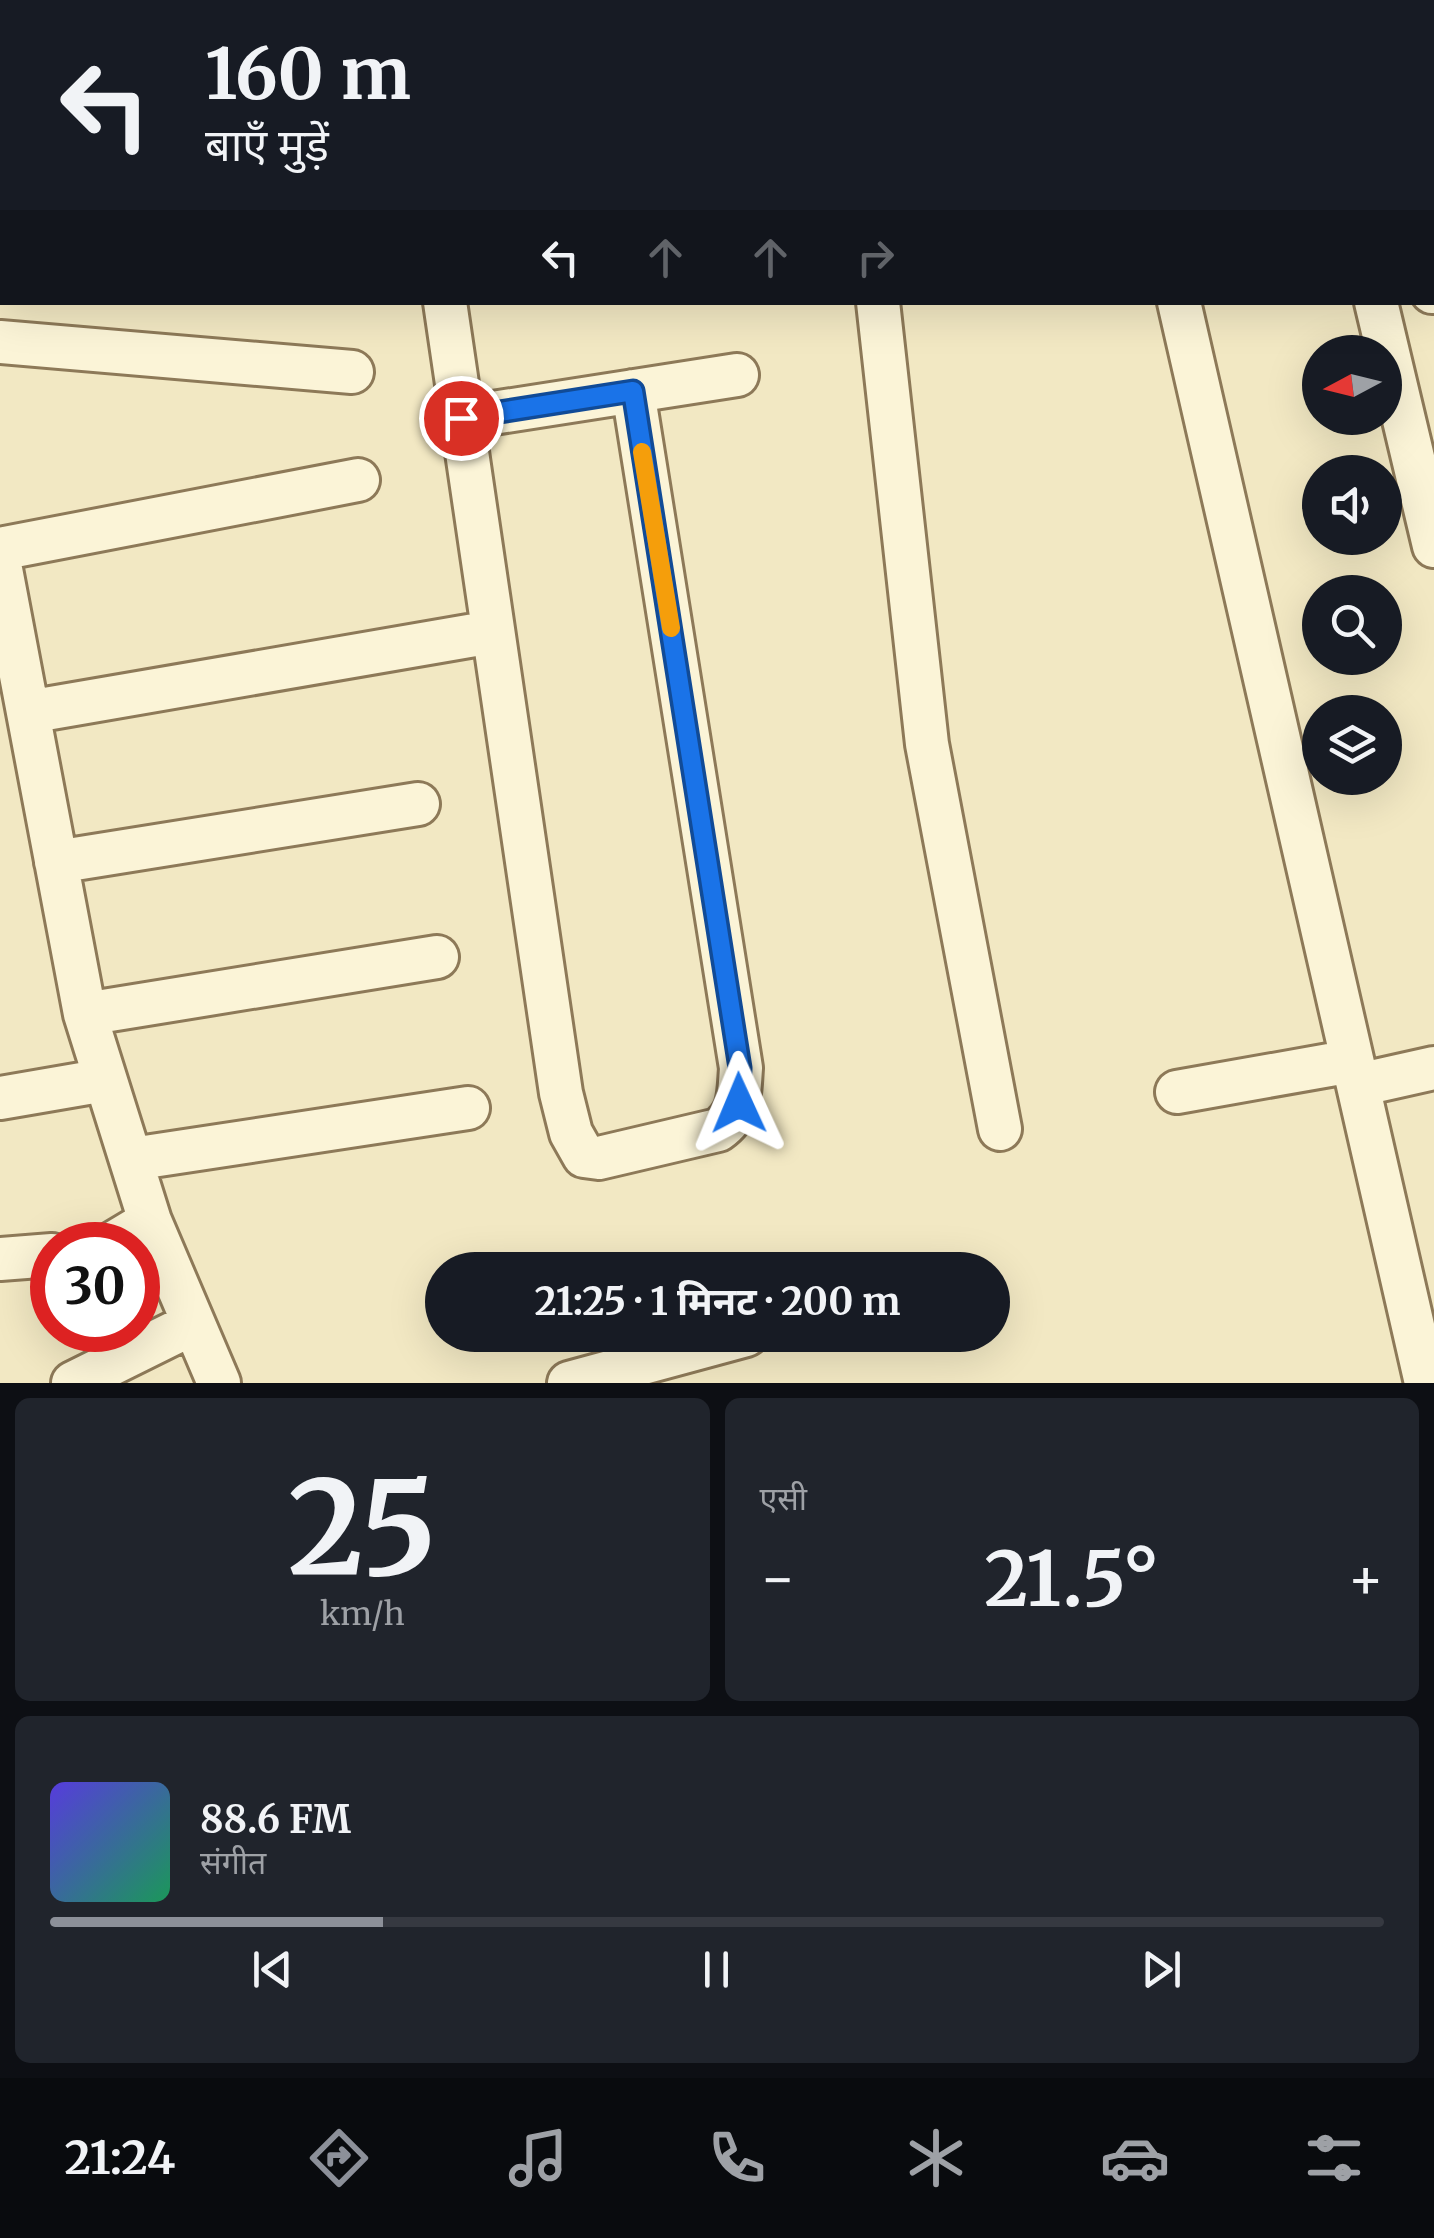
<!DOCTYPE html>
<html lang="hi">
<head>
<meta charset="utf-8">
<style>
	body { margin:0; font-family:Merriweather,"Noto Sans Devanagari",serif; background:#20242c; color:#f1f3f6; height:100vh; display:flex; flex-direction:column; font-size:38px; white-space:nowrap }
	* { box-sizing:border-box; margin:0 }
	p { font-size:32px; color:#9ea1a6 }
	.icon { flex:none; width:55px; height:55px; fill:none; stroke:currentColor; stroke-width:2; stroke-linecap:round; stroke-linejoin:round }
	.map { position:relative; height:1383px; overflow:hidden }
	.panel { display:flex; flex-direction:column; gap:15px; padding:15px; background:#0d0f14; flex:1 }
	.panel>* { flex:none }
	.banner { position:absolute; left:0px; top:0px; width:1435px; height:305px; box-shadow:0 10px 40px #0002; background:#171b24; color:#f1f3f6; overflow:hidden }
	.needle { width:65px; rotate:263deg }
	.tools { position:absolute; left:1302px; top:335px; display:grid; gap:20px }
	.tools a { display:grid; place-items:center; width:100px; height:100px; border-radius:50%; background:#171b24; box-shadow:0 10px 40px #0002; font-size:50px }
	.speed { position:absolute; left:30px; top:1222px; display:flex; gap:20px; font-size:50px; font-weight:700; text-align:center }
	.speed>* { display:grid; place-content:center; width:130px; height:130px; border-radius:50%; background:#171b24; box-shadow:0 10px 40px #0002; line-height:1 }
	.speed .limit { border:15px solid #d22; background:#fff; color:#111 }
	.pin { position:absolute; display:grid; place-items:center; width:85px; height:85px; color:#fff; margin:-42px; border:5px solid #fff; border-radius:50%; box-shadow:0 2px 10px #0007 }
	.me { position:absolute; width:110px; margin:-55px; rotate:359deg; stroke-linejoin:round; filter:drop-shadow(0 0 8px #0008) }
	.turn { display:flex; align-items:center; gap:35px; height:210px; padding:0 40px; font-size:45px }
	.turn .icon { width:130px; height:130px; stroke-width:2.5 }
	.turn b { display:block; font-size:70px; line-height:85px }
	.lanes { display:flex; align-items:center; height:95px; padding:0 40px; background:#0003; justify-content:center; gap:50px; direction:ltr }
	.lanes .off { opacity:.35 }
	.big { font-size:75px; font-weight:700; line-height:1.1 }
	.panel .tile { flex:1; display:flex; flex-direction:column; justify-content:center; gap:15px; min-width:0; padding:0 35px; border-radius:15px; background:#20242c }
	.panel .dial { align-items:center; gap:0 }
	.dial b { font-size:130px; line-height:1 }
	.song { display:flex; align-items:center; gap:30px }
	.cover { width:120px; height:120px; border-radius:15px; background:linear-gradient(135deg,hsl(250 70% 55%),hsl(150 70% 35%)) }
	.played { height:10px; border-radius:5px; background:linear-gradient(90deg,#8c9099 25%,#363941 25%) }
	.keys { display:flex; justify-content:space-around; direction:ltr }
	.heat { display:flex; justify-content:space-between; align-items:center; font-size:55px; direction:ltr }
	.panel .tiles { flex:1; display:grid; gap:15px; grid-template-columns:1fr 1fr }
	.tile:last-child { grid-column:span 2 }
	.trip { position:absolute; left:425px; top:1252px; width:585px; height:100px; border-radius:50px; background:#171b24; box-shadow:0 10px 40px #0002; font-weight:700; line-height:100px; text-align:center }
	.tab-bar { display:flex; height:160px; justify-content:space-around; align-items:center; background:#090b0e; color:#9ea1a6 }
	.tab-bar .icon { width:70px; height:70px }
	.tab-bar .on { color:#8c9099 }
	.tab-bar b { font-size:45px; color:#f1f3f6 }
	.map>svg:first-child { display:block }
</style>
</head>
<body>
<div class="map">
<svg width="1434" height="1383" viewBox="0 0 1434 1383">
	<rect width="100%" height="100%" fill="#f2e8c3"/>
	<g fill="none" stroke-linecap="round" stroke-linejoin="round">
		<g stroke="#8d7958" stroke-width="48">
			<path id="minor" d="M696 0 697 2
				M1192 0 1193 2
				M1390 0 1391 2
				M0 77H2
				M0 114H2
				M1432 135H1434
				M1432 251 1434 252
				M1432 292H1434
				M445 302 561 1093 571 1133 584 1156 599 1158 718 1130C741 1114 739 1094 741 1068L633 391
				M878 302 927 744 1000 1129
				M1179 302 1426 1383
				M1376 302 1434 546
				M0 342 352 372
				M461 418 737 375
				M0 549 358 480
				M0 564 85 1014 150 1221 219 1383
				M28 712 492 632
				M56 862 418 804
				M85 1014 437 957
				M1358 1085 1434 1068
				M1177 1092 1352 1061
				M0 1098 105 1080
				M132 1159 468 1108
				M110 1245 150 1221
				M0 1259 52 1255
				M73 1383 192 1324
				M569 1383 746 1335"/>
		</g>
		<use href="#minor" stroke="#fbf4d7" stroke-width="42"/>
	</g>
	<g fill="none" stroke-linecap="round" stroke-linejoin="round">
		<g stroke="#114b97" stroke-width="25">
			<path id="route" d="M461 418 633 391 740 1068 739 1103"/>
		</g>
		<use href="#route" stroke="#1a73e8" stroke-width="18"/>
		<path stroke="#f59e0b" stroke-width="18" d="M642 452 671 628"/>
	</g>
</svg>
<div class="tools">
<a><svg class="needle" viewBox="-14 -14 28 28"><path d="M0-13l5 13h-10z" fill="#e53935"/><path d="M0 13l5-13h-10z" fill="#9ea1a6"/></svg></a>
<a><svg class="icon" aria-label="sound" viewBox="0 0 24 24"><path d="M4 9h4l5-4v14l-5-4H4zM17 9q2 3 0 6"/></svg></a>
<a><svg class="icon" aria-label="search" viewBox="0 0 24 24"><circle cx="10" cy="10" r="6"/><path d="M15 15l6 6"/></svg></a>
<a><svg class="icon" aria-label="layers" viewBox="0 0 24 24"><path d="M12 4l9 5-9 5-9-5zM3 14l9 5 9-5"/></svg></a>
</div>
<div class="speed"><div class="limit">30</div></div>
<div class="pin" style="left:461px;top:418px;background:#d93025"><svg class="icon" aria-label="arrive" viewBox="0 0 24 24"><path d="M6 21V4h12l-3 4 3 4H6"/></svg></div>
<svg class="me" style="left:739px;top:1103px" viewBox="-20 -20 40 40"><path d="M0-17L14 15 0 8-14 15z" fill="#1a73e8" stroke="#fff" stroke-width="4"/></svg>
<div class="trip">21:25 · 1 मिनट · 200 m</div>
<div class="banner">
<div class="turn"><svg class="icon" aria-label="left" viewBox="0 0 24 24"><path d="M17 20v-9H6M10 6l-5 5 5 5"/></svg><div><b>160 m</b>बाएँ मुड़ें</div></div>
<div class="lanes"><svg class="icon" aria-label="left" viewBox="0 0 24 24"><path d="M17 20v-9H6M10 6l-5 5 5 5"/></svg><svg class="icon off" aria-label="ahead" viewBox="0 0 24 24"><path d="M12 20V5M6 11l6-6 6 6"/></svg><svg class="icon off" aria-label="ahead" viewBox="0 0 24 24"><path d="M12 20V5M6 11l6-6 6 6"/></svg><svg class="icon off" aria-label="right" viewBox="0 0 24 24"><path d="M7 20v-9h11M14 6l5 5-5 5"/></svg></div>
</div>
</div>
<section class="panel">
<div class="tiles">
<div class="tile dial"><b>25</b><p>km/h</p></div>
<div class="tile"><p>एसी</p>
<div class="heat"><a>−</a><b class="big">21.5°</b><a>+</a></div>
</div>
<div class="tile">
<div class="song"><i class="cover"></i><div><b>88.6 FM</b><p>संगीत</p></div></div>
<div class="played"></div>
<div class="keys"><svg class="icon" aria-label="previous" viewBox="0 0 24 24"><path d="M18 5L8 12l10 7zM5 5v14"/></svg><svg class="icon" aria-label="pause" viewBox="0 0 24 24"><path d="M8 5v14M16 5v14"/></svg><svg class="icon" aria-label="next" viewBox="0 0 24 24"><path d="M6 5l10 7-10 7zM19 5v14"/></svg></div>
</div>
</div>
</section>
<nav class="tab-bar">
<b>21:24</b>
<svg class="icon on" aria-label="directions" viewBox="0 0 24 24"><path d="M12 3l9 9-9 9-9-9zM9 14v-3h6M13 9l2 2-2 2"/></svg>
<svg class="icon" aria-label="music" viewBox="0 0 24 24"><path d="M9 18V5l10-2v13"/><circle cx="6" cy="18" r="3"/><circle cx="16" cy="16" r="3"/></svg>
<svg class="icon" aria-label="phone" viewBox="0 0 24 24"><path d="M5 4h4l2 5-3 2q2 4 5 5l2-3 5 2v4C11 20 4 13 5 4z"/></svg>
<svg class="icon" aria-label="climate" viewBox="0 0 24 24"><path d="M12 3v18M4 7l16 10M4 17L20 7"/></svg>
<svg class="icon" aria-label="car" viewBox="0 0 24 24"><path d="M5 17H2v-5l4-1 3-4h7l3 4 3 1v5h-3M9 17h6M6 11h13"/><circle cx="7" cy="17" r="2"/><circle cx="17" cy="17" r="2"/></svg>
<svg class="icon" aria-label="filters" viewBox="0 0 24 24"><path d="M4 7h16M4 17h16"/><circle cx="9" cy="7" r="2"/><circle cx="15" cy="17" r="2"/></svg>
</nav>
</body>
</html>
